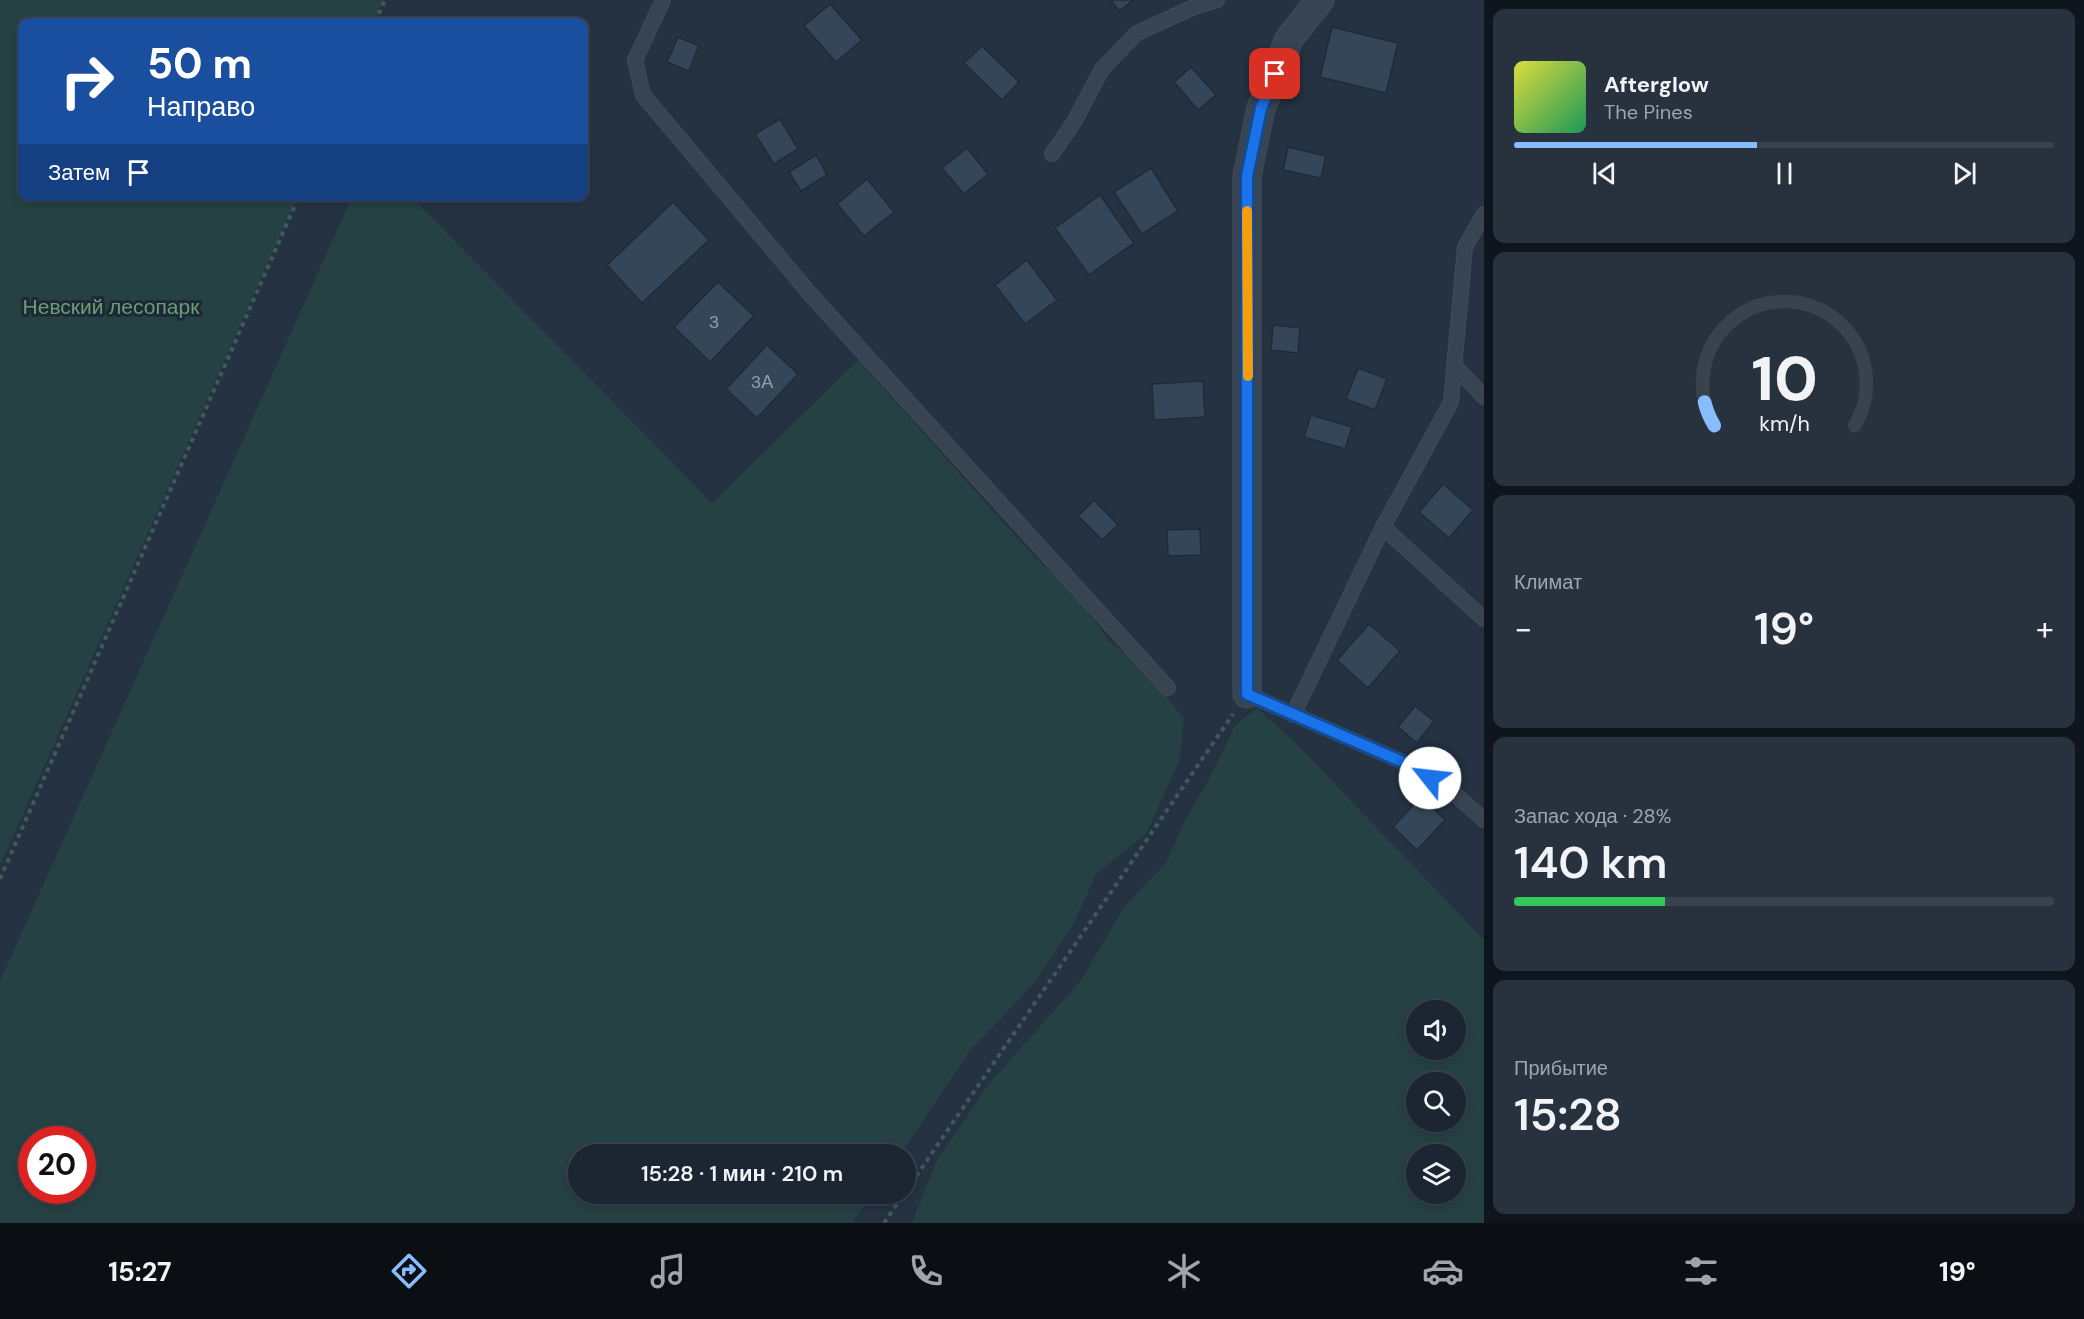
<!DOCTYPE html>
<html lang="ru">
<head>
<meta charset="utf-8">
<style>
	body { margin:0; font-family:"DM Sans",sans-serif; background:#28323e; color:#f1f3f6; height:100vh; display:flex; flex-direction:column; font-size:22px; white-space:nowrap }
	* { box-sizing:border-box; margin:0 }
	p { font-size:20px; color:#a0a5ac }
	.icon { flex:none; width:33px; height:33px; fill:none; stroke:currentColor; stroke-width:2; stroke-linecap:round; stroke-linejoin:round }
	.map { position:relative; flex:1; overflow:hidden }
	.details { display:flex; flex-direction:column; gap:9px; padding:9px; background:#0f151c; width:600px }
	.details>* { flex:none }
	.hud { position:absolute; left:18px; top:18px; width:570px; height:183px; border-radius:12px; box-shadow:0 3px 9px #0003,0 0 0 2px #39434d; background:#1a4fa0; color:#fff; overflow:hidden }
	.tools { position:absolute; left:1406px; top:1000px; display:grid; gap:12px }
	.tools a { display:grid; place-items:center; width:60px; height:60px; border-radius:50%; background:#1b2632; box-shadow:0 3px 9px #0003,0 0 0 2px #39434d; font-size:30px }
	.speed { position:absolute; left:18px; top:1126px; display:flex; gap:12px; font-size:30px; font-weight:700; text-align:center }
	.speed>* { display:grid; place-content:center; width:78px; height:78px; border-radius:50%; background:#1b2632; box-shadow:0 3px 9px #0003,0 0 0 2px #39434d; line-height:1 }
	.speed .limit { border:9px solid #d22; background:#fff; color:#111 }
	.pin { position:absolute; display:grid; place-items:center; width:51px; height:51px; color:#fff; margin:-26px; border-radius:12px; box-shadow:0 3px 9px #0006 }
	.me { position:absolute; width:66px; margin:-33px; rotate:299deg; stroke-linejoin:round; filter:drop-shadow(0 0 4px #0008) }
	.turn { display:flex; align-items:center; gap:21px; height:126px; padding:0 30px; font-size:27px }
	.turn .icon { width:78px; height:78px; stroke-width:2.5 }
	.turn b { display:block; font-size:42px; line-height:51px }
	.then { display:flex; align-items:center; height:57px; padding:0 30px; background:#0003; gap:12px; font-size:22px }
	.big { font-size:45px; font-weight:600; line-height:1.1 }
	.details .widget { flex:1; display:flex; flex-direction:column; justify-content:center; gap:9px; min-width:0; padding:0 21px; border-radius:12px; background:#28323e }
	.details .dial { align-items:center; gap:0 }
	.dial svg { height:156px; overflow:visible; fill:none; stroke:#39434d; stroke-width:7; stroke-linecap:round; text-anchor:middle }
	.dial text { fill:#f1f3f6; stroke:none }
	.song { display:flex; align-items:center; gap:18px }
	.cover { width:72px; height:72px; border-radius:9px; background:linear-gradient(135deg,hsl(60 70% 55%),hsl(150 70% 35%)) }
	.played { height:6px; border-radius:3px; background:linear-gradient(90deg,#87bcff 45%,#39434d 45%) }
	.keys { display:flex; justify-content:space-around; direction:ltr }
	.heat { display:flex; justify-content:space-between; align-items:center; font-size:33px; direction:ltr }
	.charge { height:9px; border-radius:4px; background:linear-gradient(90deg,#34c759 28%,#39434d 0) }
	.trip { position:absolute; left:568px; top:1144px; width:348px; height:60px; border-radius:30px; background:#1b2632; box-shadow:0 3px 9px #0003,0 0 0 2px #39434d; font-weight:600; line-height:60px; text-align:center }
	.dock { display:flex; height:96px; justify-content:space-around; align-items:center; background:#0b0f14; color:#a0a5ac }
	.dock .icon { width:42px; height:42px }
	.dock .active { color:#87bcff }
	.dock b { font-size:27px; color:#f1f3f6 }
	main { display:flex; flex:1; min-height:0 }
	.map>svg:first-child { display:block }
</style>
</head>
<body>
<main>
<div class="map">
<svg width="1484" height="1223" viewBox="0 0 1484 1223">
	<rect width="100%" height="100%" fill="#243242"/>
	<path fill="#264143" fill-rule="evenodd" d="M0 0H384L374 22H22V196L297 197 0 866Z
		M352 197H412L712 503 858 360 1037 560 1068 585 1110 642 1144 667 1184 719 1179 762 1146 834 1096 874 1073 925 1034 983 970 1051 900 1155H579V1194H873L852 1223H0V981ZM32 1140H82V1191H32Z
		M1257 708 1294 741 1484 940V1223H912L936 1162 988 1085 1082 979 1124 907 1166 863 1185 820 1206 785 1236 724ZM1416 1011H1455V1050H1416ZM1416 1083H1455V1122H1416ZM1416 1155H1455V1194H1416Z"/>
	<path fill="#354658" stroke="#1f2b38" stroke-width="1.5" d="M1111 0H1134L1119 11Z
		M830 4 862 40 836 62 804 26Z
		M1332 27 1398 43 1386 93 1320 77Z
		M678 37 699 46 689 71 667 62Z
		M982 46 1019 82 1002 100 964 63Z
		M1191 67 1216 95 1198 110 1174 82Z
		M780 119 798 149 774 164 755 134Z
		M1288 147 1326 156 1321 178 1283 170Z
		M967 148 988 174 964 194 942 168Z
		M816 155 827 175 801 191 789 172Z
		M1151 168 1178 211 1142 234 1114 192Z
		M867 179 894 212 864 236 837 204Z
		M1100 195 1134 243 1089 275 1055 228Z
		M673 202 709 240 642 303 607 265Z
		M1027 260 1057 300 1025 324 995 285Z
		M718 282 754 316 710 362 674 327Z
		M1273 325 1300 328 1298 353 1271 350Z
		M767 345 798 374 757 418 726 389Z
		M1358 368 1387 379 1375 410 1346 399Z
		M1203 381 1205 417 1154 420 1152 384Z
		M1311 415 1352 427 1345 449 1304 437Z
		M1443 484 1473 510 1449 538 1419 512Z
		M1094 500 1118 525 1102 540 1078 516Z
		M1200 529 1201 555 1168 556 1167 530Z
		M1369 624 1400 651 1368 688 1337 660Z
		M1415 706 1434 721 1417 743 1398 727Z
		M1421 797 1445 820 1417 850 1393 827Z"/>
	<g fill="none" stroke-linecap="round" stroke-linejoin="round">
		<g stroke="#424d5a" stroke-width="16">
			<path id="lane" d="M663 0 635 60 643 95 811 295 1168 688
				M1052 154 1074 122 1102 69 1137 33 1194 7 1217 0
				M1455 366 1484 397
				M1383 527 1484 619
				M1247 694 1412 766 1449 789 1484 820
				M1293 715 1383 527 1451 402 1465 247 1484 214"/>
		</g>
		<g stroke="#424d5a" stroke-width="29">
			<path id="street" d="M1247 694V176L1261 108 1289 39 1320 0"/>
		</g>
		<path stroke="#3f5a5a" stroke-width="4" stroke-dasharray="4.5 4.5" stroke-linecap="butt" d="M375 22 385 0
			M0 879 299 196
			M906 1191 1233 714
			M884 1223 904 1194"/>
		<use href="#lane" stroke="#384451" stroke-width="14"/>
		<use href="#street" stroke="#384451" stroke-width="27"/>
	</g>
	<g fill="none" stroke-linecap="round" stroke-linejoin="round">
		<g stroke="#114b97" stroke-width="15">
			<path id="route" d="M1275 74 1261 108 1247 176V694L1412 766 1430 778"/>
		</g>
		<use href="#route" stroke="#1a73e8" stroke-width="10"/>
		<path stroke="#f59e0b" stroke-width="10" d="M1247 211 1248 376"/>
	</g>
	<g text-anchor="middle" stroke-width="6" stroke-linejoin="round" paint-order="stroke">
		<g font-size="18" fill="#939fad">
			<text x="714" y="328">3</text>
			<text x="762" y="388">3А</text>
		</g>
		<g font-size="21" fill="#6a9e73" stroke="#1d2936">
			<text x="111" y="314">Невский лесопарк</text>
		</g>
	</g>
</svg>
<div class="tools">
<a><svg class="icon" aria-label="sound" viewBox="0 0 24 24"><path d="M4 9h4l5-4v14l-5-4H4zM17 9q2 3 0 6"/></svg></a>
<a><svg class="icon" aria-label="search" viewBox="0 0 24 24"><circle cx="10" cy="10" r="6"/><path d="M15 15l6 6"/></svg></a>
<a><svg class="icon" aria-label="layers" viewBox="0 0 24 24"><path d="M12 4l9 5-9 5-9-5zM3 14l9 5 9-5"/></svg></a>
</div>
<div class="speed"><div class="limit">20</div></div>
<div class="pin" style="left:1275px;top:74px;background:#d93025"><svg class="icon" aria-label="arrive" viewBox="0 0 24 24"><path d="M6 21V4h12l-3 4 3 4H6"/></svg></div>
<svg class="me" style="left:1430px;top:778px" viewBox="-20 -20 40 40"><circle r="19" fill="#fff"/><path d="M0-13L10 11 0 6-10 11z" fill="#1a73e8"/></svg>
<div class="trip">15:28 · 1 мин · 210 m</div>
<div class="hud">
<div class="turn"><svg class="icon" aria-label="right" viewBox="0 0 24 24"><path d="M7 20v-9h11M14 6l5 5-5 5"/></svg><div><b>50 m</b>Направо</div></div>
<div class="then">Затем<svg class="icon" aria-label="arrive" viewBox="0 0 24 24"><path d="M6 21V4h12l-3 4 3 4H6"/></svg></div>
</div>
</div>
<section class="details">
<div class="widget">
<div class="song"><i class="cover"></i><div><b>Afterglow</b><p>The Pines</p></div></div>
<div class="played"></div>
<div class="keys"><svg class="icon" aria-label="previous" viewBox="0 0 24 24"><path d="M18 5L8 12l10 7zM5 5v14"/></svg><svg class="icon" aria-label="pause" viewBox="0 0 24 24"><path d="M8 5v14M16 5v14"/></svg><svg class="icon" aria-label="next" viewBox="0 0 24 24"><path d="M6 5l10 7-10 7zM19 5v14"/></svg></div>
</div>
<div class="widget dial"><svg viewBox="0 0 100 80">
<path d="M14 69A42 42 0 1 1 86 69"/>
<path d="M14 69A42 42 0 0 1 9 57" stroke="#87bcff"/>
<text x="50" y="56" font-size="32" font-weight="700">10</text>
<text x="50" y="72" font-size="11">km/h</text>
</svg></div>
<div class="widget"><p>Климат</p>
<div class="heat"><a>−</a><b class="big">19°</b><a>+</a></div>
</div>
<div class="widget"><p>Запас хода · 28%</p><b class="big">140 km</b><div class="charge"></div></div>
<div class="widget"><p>Прибытие</p><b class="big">15:28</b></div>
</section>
</main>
<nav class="dock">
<b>15:27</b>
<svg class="icon active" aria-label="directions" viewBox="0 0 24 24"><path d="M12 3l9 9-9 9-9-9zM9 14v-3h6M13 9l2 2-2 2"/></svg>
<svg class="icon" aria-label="music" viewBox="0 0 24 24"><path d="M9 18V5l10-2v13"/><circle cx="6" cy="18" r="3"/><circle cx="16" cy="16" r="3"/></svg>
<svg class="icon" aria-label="phone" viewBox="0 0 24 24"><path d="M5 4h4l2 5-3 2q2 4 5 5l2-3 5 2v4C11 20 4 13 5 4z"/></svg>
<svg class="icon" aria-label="climate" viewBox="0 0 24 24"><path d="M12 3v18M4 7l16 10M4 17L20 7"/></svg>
<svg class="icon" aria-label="car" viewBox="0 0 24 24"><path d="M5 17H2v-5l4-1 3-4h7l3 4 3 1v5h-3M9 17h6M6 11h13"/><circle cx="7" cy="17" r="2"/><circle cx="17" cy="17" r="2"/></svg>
<svg class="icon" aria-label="filters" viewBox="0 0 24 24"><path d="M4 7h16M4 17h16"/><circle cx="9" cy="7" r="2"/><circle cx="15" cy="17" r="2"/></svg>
<b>19°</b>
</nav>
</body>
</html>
